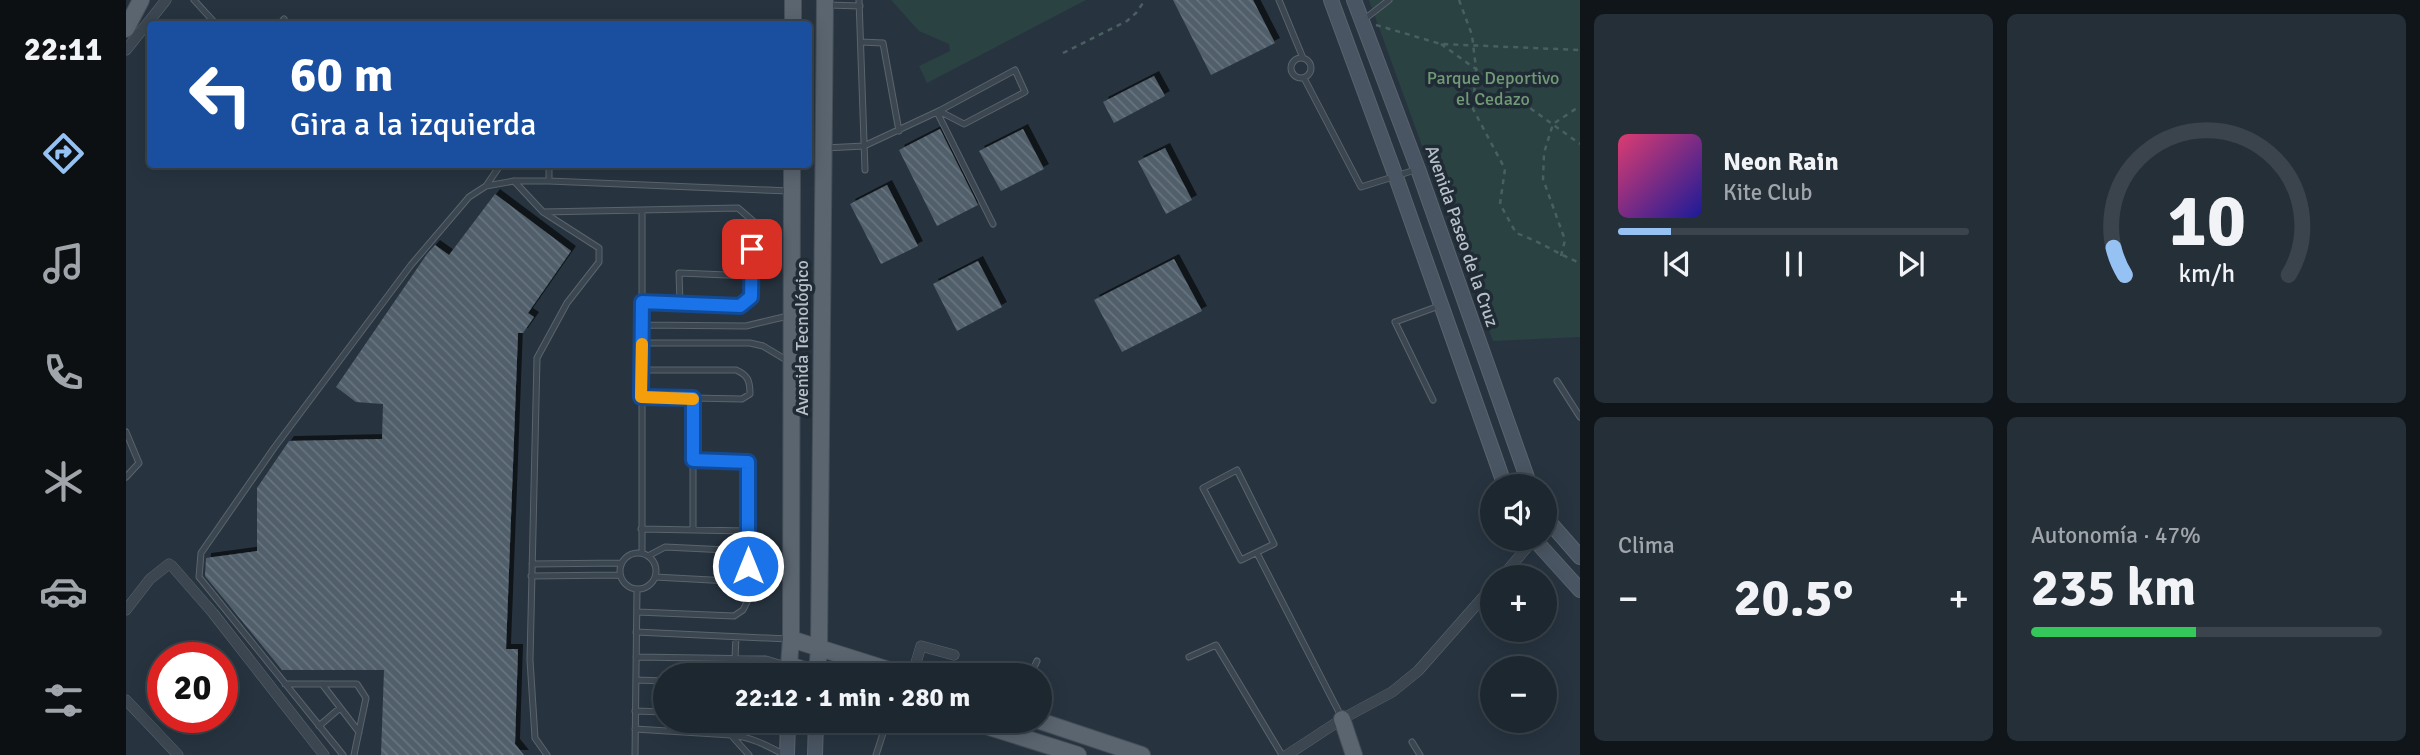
<!DOCTYPE html>
<html lang="es">
<head>
<meta charset="utf-8">
<style>
	body { margin:0; font-family:Signika,sans-serif; background:#252f38; color:#f1f3f6; height:100vh; display:flex; flex-direction:column; font-size:26px; white-space:nowrap }
	* { box-sizing:border-box; margin:0 }
	p { font-size:23px; color:#a0a5ab }
	.icon { flex:none; width:38px; height:38px; fill:none; stroke:currentColor; stroke-width:2; stroke-linecap:round; stroke-linejoin:round }
	.map { position:relative; flex:1; overflow:hidden }
	.sheet { display:flex; flex-direction:column; gap:14px; padding:14px; background:#10151a; width:840px }
	.sheet>* { flex:none }
	.hud { position:absolute; left:21px; top:21px; width:665px; height:147px; border-radius:7px; box-shadow:0 4px 18px #0003,0 0 0 2px #3b444c; background:#1a4fa0; color:#fff; overflow:hidden }
	.tools { position:absolute; left:1354px; top:474px; display:grid; gap:14px }
	.tools a { display:grid; place-items:center; width:77px; height:77px; border-radius:50%; background:#1d2730; box-shadow:0 4px 18px #0003,0 0 0 2px #3b444c; font-size:35px }
	.speed { position:absolute; left:21px; top:642px; display:flex; gap:14px; font-size:35px; font-weight:700; text-align:center }
	.speed>* { display:grid; place-content:center; width:91px; height:91px; border-radius:50%; background:#1d2730; box-shadow:0 4px 18px #0003,0 0 0 2px #3b444c; line-height:1 }
	.speed .limit { border:10px solid #d22; background:#fff; color:#111 }
	.pin { position:absolute; display:grid; place-items:center; width:60px; height:60px; color:#fff; margin:-30px; border-radius:14px; box-shadow:0 4px 10px #0006 }
	.me { position:absolute; width:77px; margin:-38px; rotate:0deg; stroke-linejoin:round; filter:drop-shadow(0 0 5px #0008) }
	.turn { display:flex; align-items:center; gap:24px; height:147px; padding:0 28px; font-size:32px }
	.turn .icon { width:91px; height:91px; stroke-width:2.5 }
	.turn b { display:block; font-size:49px; line-height:60px }
	.big { font-size:52px; font-weight:700; line-height:1.1 }
	.sheet .tile { flex:1; display:flex; flex-direction:column; justify-content:center; gap:10px; min-width:0; padding:0 24px; border-radius:10px; background:#252f38 }
	.sheet .dial { align-items:center; gap:0 }
	.dial svg { height:182px; overflow:visible; fill:none; stroke:#3b444c; stroke-width:7; stroke-linecap:round; text-anchor:middle }
	.dial text { fill:#f1f3f6; stroke:none }
	.song { display:flex; align-items:center; gap:21px }
	.cover { width:84px; height:84px; border-radius:10px; background:linear-gradient(135deg,hsl(340 70% 55%),hsl(240 70% 35%)) }
	.played { height:7px; border-radius:4px; background:linear-gradient(90deg,#95c1f3 15%,#3b444c 15%) }
	.keys { display:flex; justify-content:space-around; direction:ltr }
	.heat { display:flex; justify-content:space-between; align-items:center; font-size:38px; direction:ltr }
	.charge { height:10px; border-radius:5px; background:linear-gradient(90deg,#34c759 47%,#3b444c 0) }
	.sheet .tiles { flex:1; display:grid; gap:14px; grid-template-columns:repeat(2,1fr) }
	.trip { position:absolute; left:527px; top:663px; width:399px; height:70px; border-radius:35px; background:#1d2730; box-shadow:0 4px 18px #0003,0 0 0 2px #3b444c; font-weight:700; line-height:70px; text-align:center }
	main { display:flex; flex:1; min-height:0 }
	.tab-bar { display:flex; flex-direction:column; width:126px; justify-content:space-around; align-items:center; background:#0c1013; color:#a0a5ab }
	.tab-bar .icon { width:49px; height:49px }
	.tab-bar .on { color:#95c1f3 }
	.tab-bar b { font-size:32px; color:#f1f3f6 }
	.map>svg:first-child { display:block }
</style>
</head>
<body>
<main>
<nav class="tab-bar">
<b>22:11</b>
<svg class="icon on" aria-label="directions" viewBox="0 0 24 24"><path d="M12 3l9 9-9 9-9-9zM9 14v-3h6M13 9l2 2-2 2"/></svg>
<svg class="icon" aria-label="music" viewBox="0 0 24 24"><path d="M9 18V5l10-2v13"/><circle cx="6" cy="18" r="3"/><circle cx="16" cy="16" r="3"/></svg>
<svg class="icon" aria-label="phone" viewBox="0 0 24 24"><path d="M5 4h4l2 5-3 2q2 4 5 5l2-3 5 2v4C11 20 4 13 5 4z"/></svg>
<svg class="icon" aria-label="climate" viewBox="0 0 24 24"><path d="M12 3v18M4 7l16 10M4 17L20 7"/></svg>
<svg class="icon" aria-label="car" viewBox="0 0 24 24"><path d="M5 17H2v-5l4-1 3-4h7l3 4 3 1v5h-3M9 17h6M6 11h13"/><circle cx="7" cy="17" r="2"/><circle cx="17" cy="17" r="2"/></svg>
<svg class="icon" aria-label="filters" viewBox="0 0 24 24"><path d="M4 7h16M4 17h16"/><circle cx="9" cy="7" r="2"/><circle cx="15" cy="17" r="2"/></svg>
</nav>
<div class="map">
<svg width="1454" height="755" viewBox="0 0 1454 755">
	<defs>
		<pattern id="building-back-hatch" width="6" height="6" patternUnits="userSpaceOnUse" patternTransform="scale(1.75)"><rect width="6" height="6" fill="#515f6b"/><path d="M-1 5l2 2M0 0l6 6M5-1l2 2" fill="none" stroke="#68747f"/></pattern>
		<filter id="shadow"><feDropShadow dx="5" dy="-5" stdDeviation="0" flood-color="#0009"/></filter>
	</defs>
	<rect width="100%" height="100%" fill="#273440"/>
	<path fill="#2a4242" d="M765 0H960L801 83 793 66 824 51 823 44 793 31Z
		M1243 0H1454V337L1367 341Z"/>
	<path fill="url(#building-back-hatch)" filter="url(#shadow)" d="M1047 0H1127L1149 43 1085 75Z
		M1028 76 1039 96 988 123 977 102Z
		M814 129 852 205 811 226 773 150Z
		M897 129 918 169 875 191 853 151Z
		M1039 148 1066 200 1040 214 1012 161Z
		M761 185 792 246 755 264 724 204Z
		M369 194 445 251 402 313 408 317 397 333H392L380 649H392L389 744 398 755H255L258 670H156L79 576 80 558 131 551V488L163 441 256 439 257 404 230 402 210 387 301 254 309 245 323 255Z
		M1048 259 1076 311 996 352 968 300Z
		M852 261 876 307 831 331 807 284Z"/>
	<g fill="none" stroke-linecap="round" stroke-linejoin="round">
		<g stroke="#59646d" stroke-width="7">
			<path id="lane" d="M68 0 90 24
				M733 0 739 170
				M1153 0 1177 58
				M702 5 734 6
				M1236 21 1263 0
				M154 24 158 19
				M735 42 757 43 773 131
				M1165 68a10 10 0 1 1 20 0a10 10 0 1 1-20 0Z
				M1178 78 1235 187 1289 170
				M811 112 867 224
				M699 148 738 146 813 111 889 70 899 92 838 124 813 111
				M423 164V181
				M388 181 417 212
				M360 186 375 164
				M516 210V553
				M554 303 553 273 625 276
				M516 325 620 326 662 316
				M516 343H624L637 346 662 361
				M515 370H610C622 375 624 381 624 394L616 399 515 397
				M1431 381 1454 417
				M567 398V530
				M1307 400 1269 322 1313 306
				M0 432 13 463 0 477
				M1111 470 1148 544 1115 560 1077 488Z
				M515 529 622 531
				M494 571a18 18 0 1 1 36 0a18 18 0 1 1-36 0Z
				M1131 553 1216 718
				M522 556 539 547 622 551
				M406 564 495 563
				M405 576 494 575
				M529 577 622 582
				M511 612 608 616 617 610 622 600V462L567 460
				M510 632 662 639
				M510 657 640 659 660 665
				M1063 657 1090 645 1156 755
				M609 658 610 637
				M904 676 911 661
				M510 680 539 681
				M159 684H231L240 698 228 755
				M196 684 233 732
				M509 711 539 712
				M193 726 214 708
				M509 729 605 735 623 755
				M605 735C625 737 640 745 659 755
				M693 735 703 721
				M1286 742 1294 755
				M217 755 73 577 75 553 148 448 285 265 343 197 360 186 388 181H423L663 191
				M421 755 409 738 404 660 411 358 441 303 473 262V248L417 212 612 208 627 221 625 297 614 306 516 301
				M509 755 511 589
				M750 755 761 721"/>
		</g>
		<g stroke="#59646d" stroke-width="11">
			<path id="street" d="M0 50 40 0
				M1375 578 1408 539
				M0 610 24 579 43 564 46 566 87 613 198 755
				M786 676 795 646 828 655
				M0 700 52 755
				M1161 755 1216 719 1266 692 1292 671 1367 586"/>
		</g>
		<g stroke="#59646d" stroke-width="16">
			<path id="secondary" d="M1205 0 1270 177 1379 486
				M1228 0 1292 169 1404 486
				M1419 513 1426 525 1454 557
				M1408 539 1454 590
				M661 755 662 721
				M689 755 690 721"/>
		</g>
		<g stroke="#454f59" stroke-width="18">
			<path id="primary" d="M667 24V0
				M0 29 15 0
				M666 164 665 639 663 665 698 676
				M665 639 782 676
				M691 673 693 648 699 0
				M1216 719 1228 755
				M844 721 952 755
				M914 721 1016 755"/>
		</g>
		<path stroke="#4a5f60" stroke-width="2.5" stroke-dasharray="5 5" stroke-linecap="butt" d="M1333 0 1346 35 1350 69 1347 109 1379 169 1374 204 1390 233C1413 241 1432 254 1454 263
			M1250 25 1315 44 1454 50
			M1315 44 1454 144
			M937 53 1001 21 1010 13 1019 0
			M1435 256 1439 240 1417 179 1418 153 1427 124 1454 106"/>
		<use href="#lane" stroke="#3b4650" stroke-width="5"/>
		<use href="#street" stroke="#3b4650" stroke-width="10"/>
		<use href="#secondary" stroke="#4a5563" stroke-width="14"/>
		<use href="#primary" stroke="#5a6570" stroke-width="16"/>
	</g>
	<g fill="none" stroke-linecap="round" stroke-linejoin="round">
		<g stroke="#114b97" stroke-width="18">
			<path id="route" d="M622 566V462L567 460V398L515 397 516 302 614 306 625 297 626 249"/>
		</g>
		<use href="#route" stroke="#1a73e8" stroke-width="12"/>
		<path stroke="#f59e0b" stroke-width="12" d="M516 344 515 397 567 399"/>
	</g>
	<g text-anchor="middle" stroke-width="7" stroke-linejoin="round" paint-order="stroke">
		<g font-size="18" fill="#719a76" stroke="#202b35">
			<text x="1367" y="84">Parque Deportivo<tspan x="1367" dy="21">el Cedazo</tspan></text>
		</g>
		<g font-size="18" fill="#b8c1ca" stroke="#202b35">
			<text transform="translate(1336 236) rotate(71)" y="6">Avenida Paseo de la Cruz</text>
			<text transform="translate(676 338) rotate(-90)" y="6">Avenida Tecnológico</text>
		</g>
	</g>
</svg>
<div class="tools">
<a><svg class="icon" aria-label="sound" viewBox="0 0 24 24"><path d="M4 9h4l5-4v14l-5-4H4zM17 9q2 3 0 6"/></svg></a>
<a>+</a>
<a>−</a>
</div>
<div class="speed"><div class="limit">20</div></div>
<div class="pin" style="left:626px;top:249px;background:#d93025"><svg class="icon" aria-label="arrive" viewBox="0 0 24 24"><path d="M6 21V4h12l-3 4 3 4H6"/></svg></div>
<svg class="me" style="left:622px;top:566px" viewBox="-20 -20 40 40"><circle r="17" fill="#1a73e8" stroke="#fff" stroke-width="3"/><path d="M0-11L8 9 0 5-8 9z" fill="#fff"/></svg>
<div class="trip">22:12 · 1 min · 280 m</div>
<div class="hud">
<div class="turn"><svg class="icon" aria-label="left" viewBox="0 0 24 24"><path d="M17 20v-9H6M10 6l-5 5 5 5"/></svg><div><b>60 m</b>Gira a la izquierda</div></div>
</div>
</div>
<section class="sheet">
<div class="tiles">
<div class="tile">
<div class="song"><i class="cover"></i><div><b>Neon Rain</b><p>Kite Club</p></div></div>
<div class="played"></div>
<div class="keys"><svg class="icon" aria-label="previous" viewBox="0 0 24 24"><path d="M18 5L8 12l10 7zM5 5v14"/></svg><svg class="icon" aria-label="pause" viewBox="0 0 24 24"><path d="M8 5v14M16 5v14"/></svg><svg class="icon" aria-label="next" viewBox="0 0 24 24"><path d="M6 5l10 7-10 7zM19 5v14"/></svg></div>
</div>
<div class="tile dial"><svg viewBox="0 0 100 80">
<path d="M14 69A42 42 0 1 1 86 69"/>
<path d="M14 69A42 42 0 0 1 9 57" stroke="#95c1f3"/>
<text x="50" y="56" font-size="32" font-weight="700">10</text>
<text x="50" y="72" font-size="11">km/h</text>
</svg></div>
<div class="tile"><p>Clima</p>
<div class="heat"><a>−</a><b class="big">20.5°</b><a>+</a></div>
</div>
<div class="tile"><p>Autonomía · 47%</p><b class="big">235 km</b><div class="charge"></div></div>
</div>
</section>
</main>
</body>
</html>
